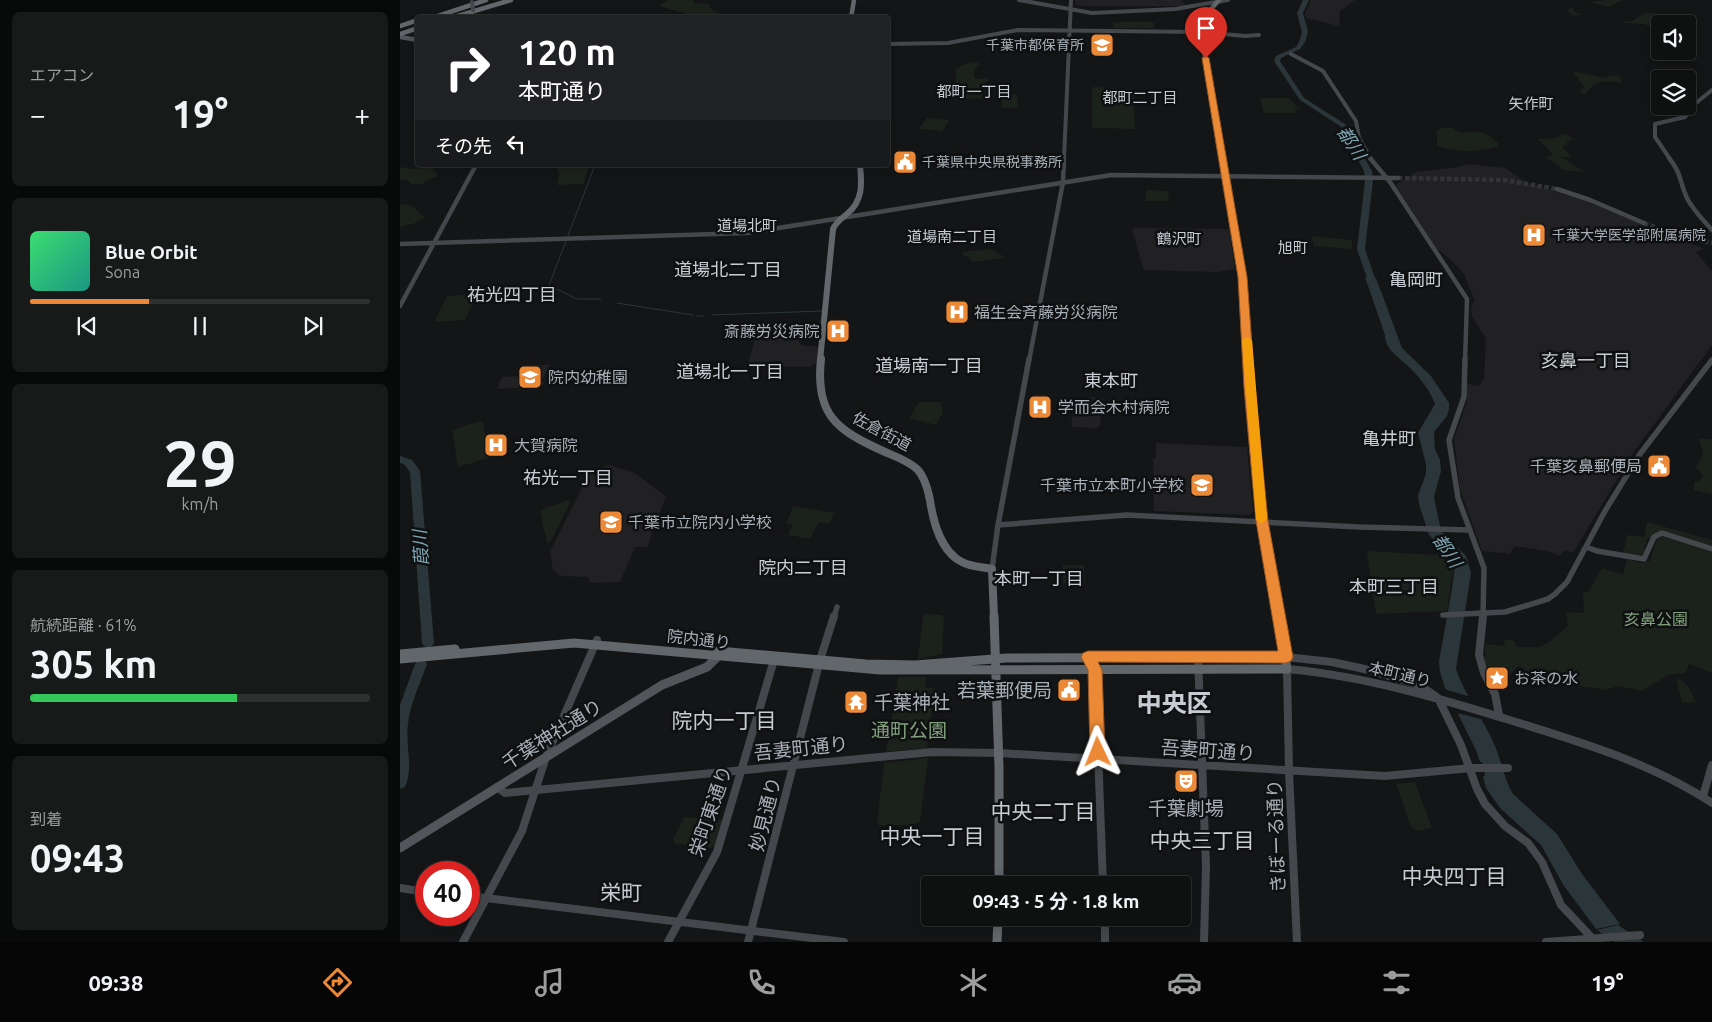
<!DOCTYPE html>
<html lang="ja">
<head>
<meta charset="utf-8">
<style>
	body { margin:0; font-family:Ubuntu,"Noto Sans JP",sans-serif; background:#181919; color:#f1f3f6; height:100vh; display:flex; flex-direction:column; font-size:19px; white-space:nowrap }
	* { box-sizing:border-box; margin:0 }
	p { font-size:16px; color:#9b9d9f }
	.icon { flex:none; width:28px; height:28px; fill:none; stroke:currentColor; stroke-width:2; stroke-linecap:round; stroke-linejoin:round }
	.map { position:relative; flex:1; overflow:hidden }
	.drawer { display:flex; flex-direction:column; gap:12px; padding:12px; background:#080909; width:400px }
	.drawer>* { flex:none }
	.hud { position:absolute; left:15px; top:15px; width:475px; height:152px; border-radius:5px; box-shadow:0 2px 12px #0003,0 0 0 1px #2f3030; background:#202124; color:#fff; overflow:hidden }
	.tools { position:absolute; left:1251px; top:15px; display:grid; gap:10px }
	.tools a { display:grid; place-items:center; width:45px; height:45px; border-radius:5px; background:#0f1010; box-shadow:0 2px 12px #0003,0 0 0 1px #2f3030; font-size:25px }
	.speed { position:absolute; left:15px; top:861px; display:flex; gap:10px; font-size:25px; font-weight:700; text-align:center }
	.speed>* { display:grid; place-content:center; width:65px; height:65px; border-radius:50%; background:#0f1010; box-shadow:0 2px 12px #0003,0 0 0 1px #2f3030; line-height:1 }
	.speed .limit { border:8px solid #d22; background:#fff; color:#111 }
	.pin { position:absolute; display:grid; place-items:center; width:42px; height:42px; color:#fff; margin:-51px -21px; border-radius:50% 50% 50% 0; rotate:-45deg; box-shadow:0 0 5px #0007 }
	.pin .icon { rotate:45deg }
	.me { position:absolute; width:55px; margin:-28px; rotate:358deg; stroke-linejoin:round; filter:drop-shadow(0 0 4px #0008) }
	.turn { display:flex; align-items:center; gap:18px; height:105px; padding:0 20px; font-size:22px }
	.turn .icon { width:65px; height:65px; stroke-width:2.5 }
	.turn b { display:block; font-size:35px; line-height:42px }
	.then { display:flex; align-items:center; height:48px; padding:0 20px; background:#0003; gap:10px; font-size:19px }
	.big { font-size:38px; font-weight:700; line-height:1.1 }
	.drawer .card { flex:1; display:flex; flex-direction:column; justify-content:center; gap:8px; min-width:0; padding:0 18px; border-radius:8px; background:#181919 }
	.drawer .dial { align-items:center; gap:0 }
	.dial b { font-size:65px; line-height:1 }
	.song { display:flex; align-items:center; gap:15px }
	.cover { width:60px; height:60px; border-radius:8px; background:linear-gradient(135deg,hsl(140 70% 55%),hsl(170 70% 35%)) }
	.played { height:5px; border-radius:2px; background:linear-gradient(90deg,#ec8936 35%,#2f3030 35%) }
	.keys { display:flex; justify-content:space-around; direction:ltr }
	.heat { display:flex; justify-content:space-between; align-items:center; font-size:28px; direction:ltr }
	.charge { height:8px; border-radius:4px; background:linear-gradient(90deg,#34c759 61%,#2f3030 0) }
	.trip { position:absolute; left:521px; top:876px; width:270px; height:50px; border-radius:5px; background:#0f1010; box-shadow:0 2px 12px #0003,0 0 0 1px #2f3030; font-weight:700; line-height:50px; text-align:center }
	.menu { display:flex; height:80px; justify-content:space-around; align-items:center; background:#060606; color:#9b9d9f }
	.menu .icon { width:35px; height:35px }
	.menu .current { color:#ec8936 }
	.menu b { font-size:22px; color:#f1f3f6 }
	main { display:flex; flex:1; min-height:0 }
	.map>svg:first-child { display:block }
</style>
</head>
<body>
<main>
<section class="drawer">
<div class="card"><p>エアコン</p>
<div class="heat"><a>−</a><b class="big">19°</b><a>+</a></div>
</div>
<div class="card">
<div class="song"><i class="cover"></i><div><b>Blue Orbit</b><p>Sona</p></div></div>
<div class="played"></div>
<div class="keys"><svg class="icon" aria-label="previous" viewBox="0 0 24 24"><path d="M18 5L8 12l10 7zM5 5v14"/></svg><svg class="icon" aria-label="pause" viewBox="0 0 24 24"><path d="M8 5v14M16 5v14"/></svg><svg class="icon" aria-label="next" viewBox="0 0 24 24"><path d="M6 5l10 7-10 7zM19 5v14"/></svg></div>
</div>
<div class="card dial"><b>29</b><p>km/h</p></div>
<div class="card"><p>航続距離 · 61%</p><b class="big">305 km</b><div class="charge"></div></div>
<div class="card"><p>到着</p><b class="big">09:43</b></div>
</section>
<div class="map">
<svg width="1312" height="942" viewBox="0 0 1312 942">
	<rect width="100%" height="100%" fill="#141516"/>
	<path fill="#212123" d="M675 0H782L786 6H686L676 5Z
		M911 0H955L940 11 939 26 906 18 905 14Z
		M1068 164 1105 168 1127 183 1186 201 1256 230 1283 240 1304 249 1296 252 1312 271V345L1231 456 1173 553 1165 550 1160 556 1147 551 1114 546 1110 554 1082 551 1060 489 1054 439 1067 402V384L1079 386 1084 378 1086 339 1072 317 1071 307 1075 301 1064 274 1049 258 1037 249 995 185 1016 172 1058 167Z
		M734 228 829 229 835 269 817 272 745 270 743 268 732 230Z
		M401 333 399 342 401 345 419 347 418 361 409 367 351 366 349 361 356 334Z
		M134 365H150L142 380 144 384 141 386 97 389 102 377 128 376Z
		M689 397 703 398 700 425 697 428 673 427 671 425 675 402 688 403Z
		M756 443 847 447 853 512 849 515 754 511 753 459 756 458Z
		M208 465 233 472 266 496 247 547H235L220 582 191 583 188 577 161 576 153 570 150 552 190 471Z"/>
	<path fill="#1b211b" d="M268 0H293V3L309 4 311 9 324 17H291L290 15 259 6Z
		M1223 0 1208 7 1191 2 1173 6 1174 11 1182 15 1173 16 1167 11C1177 0 1206 0 1223 0Z
		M1246 12 1275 19 1283 16 1291 20 1290 24H1260V29L1243 24 1224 23 1221 22 1232 21Z
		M713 22H752L754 23V28H713Z
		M570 62 579 63 580 65 575 69 574 77 577 79 586 78 588 81 585 83 582 99 557 98 555 87 556 68Z
		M1172 71 1207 78 1210 75 1219 76 1222 80 1220 83C1205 80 1195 80 1186 94H1182L1180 89 1185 88Z
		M692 87 733 89 735 129 692 128Z
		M603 94 618 95 617 108H602L601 95Z
		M860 98H888L901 109H895L896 113H864Z
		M527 118 548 120 549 121 542 131 521 129 519 128Z
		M1041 128H1053C1064 137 1072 129 1084 133 1089 135 1094 140 1098 143L1097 147C1076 152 1058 153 1037 146V131Z
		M1162 134 1170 136 1173 140 1166 141 1169 145H1164L1163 148 1172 157H1162L1184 172 1162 170 1159 166 1145 157 1153 155 1138 139 1156 138Z
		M153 165H190L183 184 157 185 159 172Z
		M4 167C14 171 23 167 33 168V171L37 172V176L22 184H11L7 180H0V168Z
		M748 190 768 191 769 201H746V191Z
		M0 204 11 205 25 218 13 224 0 227Z
		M912 236 952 240V249L914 246Z
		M592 249 606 258 572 262 568 256 564 257 562 252Z
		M78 294 65 320 34 322 47 296Z
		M519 402H541L543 412 536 425 509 418Z
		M80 421 83 422 89 458 58 467 52 430Z
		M1299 439H1312V494L1294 490V481L1298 482 1303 477 1296 467 1303 454Z
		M169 500 171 501 150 543H147L140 511 142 509Z
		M393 506 435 513 429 524 419 522 410 539 388 535 393 525 386 524Z
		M1247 522 1312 540V547L1266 532 1247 539 1243 555 1223 554 1227 535 1244 537Z
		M1264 536 1312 552V673L1289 664 1285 673 1268 675 1242 691 1218 686 1206 690 1163 683 1139 678 1119 666 1108 676 1095 678 1085 663V644L1104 646 1105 640H1113L1117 647H1139L1149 642 1168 626 1166 612 1184 613 1183 592 1189 591 1202 568 1223 575 1227 559 1241 563 1250 561 1257 539Z
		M969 551 1038 555 1042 553 1051 564 1053 570 1047 611 976 614 967 554Z
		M663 565H684L685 583H663Z
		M526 614 541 615 544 617 542 654 518 659 523 617Z
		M498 677H526L525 687 535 688 527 748 486 752Z
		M1276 679C1288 680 1292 693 1296 703L1282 702Z
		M528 758 520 822 510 825H479L477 822 484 763Z
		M1015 782 1032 828 1018 831 1011 827 996 784Z
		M284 817 321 820 323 822 315 845 311 848 276 844 273 840Z"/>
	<path fill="#2b363a" d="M965 277 976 278 1002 348 1031 376 1049 403V409L1047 416 1034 432 1035 449 1040 460 1041 471 1034 497 1041 531 1066 556 1071 573 1056 669C1065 696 1084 720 1095 746 1102 762 1104 779 1113 794L1157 834 1182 874 1220 924 1196 929 1164 886 1141 845 1100 808 1086 788 1083 777 1085 775 1082 762H1080L1076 750 1045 688 1040 672 1039 661 1052 589 1055 566 1050 557 1029 535 1019 504 1018 495 1026 474V464L1018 433 1035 404C1031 393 1022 380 1013 371 1003 359 985 352 985 335Z
		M1218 925 1244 942H1214L1197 930Z"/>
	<path fill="#141516" d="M1044 689 1071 697 1085 720 1057 713Z"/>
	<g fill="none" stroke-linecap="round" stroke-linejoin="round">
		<path stroke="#2b363a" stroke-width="1" d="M195 165 148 288 159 290 177 299H201
			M217 303 293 315
			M312 315 422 311
			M297 316H304"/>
		<path fill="#2b363a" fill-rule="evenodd" d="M903 0H909L903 13 908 32 905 42 900 49 881 58 880 61 904 98 945 124 972 171 973 181 965 249 979 290 978 292H975L971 290 957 249 965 181 964 171 940 126 900 100 874 61 876 56 896 47 899 42 902 32 897 13Z
			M0 456 12 460 20 471 34 643 32 646 28 648 24 646 22 643 10 472 4 464 0 463Z
			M21 659 25 661 27 664C20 684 10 704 8 724 5 746 14 767 5 787L0 789V705L15 664 17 661Z"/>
		<path stroke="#313436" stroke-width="4.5" stroke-dasharray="4.5 2.5" stroke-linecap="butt" d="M998 178 1104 180 1157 189
			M1244 223 1276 235 1312 243"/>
		<path stroke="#44474b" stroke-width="4" d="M619 0 692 13 775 9 828 0
			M488 44 548 43 618 30 801 32 845 36 859 35
			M891 54 923 71 956 121 959 138 971 159
			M664 159 671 0
			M1270 159 1255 137V124L1285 117 1296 103 1312 90"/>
		<path stroke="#44474b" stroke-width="4.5" d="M970 158 990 182 1067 299 1065 361
			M1269 158C1281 172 1280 183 1287 198 1293 210 1303 220 1312 230
			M1157 189 1190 200 1244 223
			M0 244 347 233 711 175 998 178
			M0 306 76 165
			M629 361 663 182 664 158"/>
		<path stroke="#44474b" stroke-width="5.5" d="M1065 359 1064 397 1049 440 1058 498 1084 568 1083 617
			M598 525 727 515 959 527 1070 530
			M1186 547 1197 551 1244 559 1254 537 1262 533 1312 549
			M592 569 598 525 629 359
			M1043 615 1105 612 1148 599 1155 594 1167 582 1205 511 1240 454 1312 360
			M434 617 437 607"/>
		<path stroke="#44474b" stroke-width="8" d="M1083 616 1079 655 1084 673 1095 694 1099 715
			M688 657 695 670 703 885
			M798 657 806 866 804 942
			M886 657 932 662 969 670 1021 686 1038 698 1061 745 1077 789 1085 804 1105 826 1128 843 1142 862 1161 905 1194 940
			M97 787 105 793 532 752 599 753 985 776 1071 768H1108
			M1303 796 1312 765
			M0 888 26 892
			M69 896 444 942
			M705 918V942
			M63 942 122 831 146 757 197 640
			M268 942 317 852 374 660
			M348 942 420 660 434 616
			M897 942 889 771 887 669C965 676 1042 699 1116 722 1184 743 1253 764 1312 803
			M1146 942 1240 935"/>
		<path stroke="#52555a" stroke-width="4.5" d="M0 37 18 40"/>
		<path stroke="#52555a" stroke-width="9" d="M0 848 262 685 307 667 320 654"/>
		<path stroke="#62676c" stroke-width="4.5" d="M819 0 805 16 801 32 822 159
			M32 18 86 0
			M51 18 111 0
			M451 18 454 0
			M0 26 18 20
			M0 34 18 28"/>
		<path stroke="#62676c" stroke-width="6" d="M822 158 842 277 847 361
			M420 361 433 229C436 222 441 219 447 214 463 201 462 184 460 165"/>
		<path stroke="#62676c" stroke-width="8" d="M421 359C415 414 436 430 483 451 494 456 507 460 517 469 525 477 528 490 530 500 533 521 541 552 562 562 571 567 583 567 592 569L594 617
			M847 359 862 521 878 617"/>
		<path stroke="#62676c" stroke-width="9" d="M594 616 599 767V885
			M318 651 466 664 515 665 607 658 886 657
			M0 654 55 649
			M0 659 174 643 480 670 887 669 878 616
			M597 942 598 918"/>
		<path stroke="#44474b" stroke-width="4" d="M72 2 73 10"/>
	</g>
	<path fill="#ec8936" stroke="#995923" d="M806 56 809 58 847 277 855 387 868 521 893 657 891 661 886 663 698 662 702 670 705 752 703 756 698 758 692 756 690 752 688 670 681 657 683 653 688 651H878L856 521 844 387 838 277 802 58Z"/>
	<path fill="#f59e0b" d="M847 337 852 340 867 519 861 524 856 519 842 340Z"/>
	<defs>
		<g id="school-square" transform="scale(1.25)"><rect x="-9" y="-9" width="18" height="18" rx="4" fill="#ec8936" stroke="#0f1011"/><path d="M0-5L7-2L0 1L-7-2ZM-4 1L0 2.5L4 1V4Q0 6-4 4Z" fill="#fff"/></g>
		<g id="civic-square" transform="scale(1.25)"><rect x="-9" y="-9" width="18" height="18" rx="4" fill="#ec8936" stroke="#0f1011"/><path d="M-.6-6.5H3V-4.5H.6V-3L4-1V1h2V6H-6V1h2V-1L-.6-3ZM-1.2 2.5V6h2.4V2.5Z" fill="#fff"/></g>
		<g id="hospital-square" transform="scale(1.25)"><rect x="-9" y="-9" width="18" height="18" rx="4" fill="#ec8936" stroke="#0f1011"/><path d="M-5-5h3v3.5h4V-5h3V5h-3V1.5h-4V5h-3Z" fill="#fff"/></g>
		<g id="sight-square" transform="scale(1.25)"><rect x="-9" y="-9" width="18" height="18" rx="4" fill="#ec8936" stroke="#0f1011"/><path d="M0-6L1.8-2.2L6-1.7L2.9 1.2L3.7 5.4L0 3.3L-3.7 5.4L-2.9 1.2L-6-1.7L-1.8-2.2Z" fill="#fff"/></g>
		<g id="temple-square" transform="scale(1.25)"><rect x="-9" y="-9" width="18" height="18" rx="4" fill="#ec8936" stroke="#0f1011"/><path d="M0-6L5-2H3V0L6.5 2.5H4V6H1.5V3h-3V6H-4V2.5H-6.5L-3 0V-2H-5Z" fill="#fff"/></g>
		<g id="theatre-square" transform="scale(1.25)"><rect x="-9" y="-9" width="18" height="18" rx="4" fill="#ec8936" stroke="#0f1011"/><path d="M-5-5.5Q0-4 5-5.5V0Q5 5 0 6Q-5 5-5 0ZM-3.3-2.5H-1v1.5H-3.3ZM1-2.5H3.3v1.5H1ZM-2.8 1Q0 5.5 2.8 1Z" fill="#fff"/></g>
	</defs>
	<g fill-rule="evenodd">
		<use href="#school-square" x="702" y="45"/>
		<use href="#civic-square" x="505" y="162"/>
		<use href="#hospital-square" x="1134" y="235"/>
		<use href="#hospital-square" x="557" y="312"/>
		<use href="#hospital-square" x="438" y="331"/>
		<use href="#school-square" x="130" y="377"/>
		<use href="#hospital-square" x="640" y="407"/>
		<use href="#hospital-square" x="96" y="445"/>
		<use href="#civic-square" x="1259" y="466"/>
		<use href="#school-square" x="802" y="485"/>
		<use href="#school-square" x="211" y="522"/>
		<use href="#sight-square" x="1097" y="678"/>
		<use href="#civic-square" x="669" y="690"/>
		<use href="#temple-square" x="456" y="702"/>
		<use href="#theatre-square" x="786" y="781"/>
	</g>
	<g text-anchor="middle" stroke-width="5" stroke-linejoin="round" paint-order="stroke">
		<g font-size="14" fill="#a7afb6" stroke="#0f1011" text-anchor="start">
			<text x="684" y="50" text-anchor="end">千葉市都保育所</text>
			<text x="522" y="167">千葉県中央県税事務所</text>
			<text x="1152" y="240">千葉大学医学部附属病院</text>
		</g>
		<g font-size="15" fill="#c7cdd2" stroke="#0f1011">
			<text x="574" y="97">都町一丁目</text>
			<text x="740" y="103">都町二丁目</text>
			<text x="1131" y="109">矢作町</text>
			<text x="347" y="231">道場北町</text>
			<text x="552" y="242">道場南二丁目</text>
			<text x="779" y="244">鶴沢町</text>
			<text x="893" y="253">旭町</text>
		</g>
		<g font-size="16" fill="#a7afb6" stroke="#0f1011" text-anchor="start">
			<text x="574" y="318">福生会斉藤労災病院</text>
			<text x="420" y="337" text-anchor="end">斎藤労災病院</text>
			<text x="148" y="383">院内幼稚園</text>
			<text x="658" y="413">学而会木村病院</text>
			<text x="114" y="451">大賀病院</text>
			<text x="1242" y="472" text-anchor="end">千葉亥鼻郵便局</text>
			<text x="784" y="491" text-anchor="end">千葉市立本町小学校</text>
			<text x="228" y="528">千葉市立院内小学校</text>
			<text x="1114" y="684">お茶の水</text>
		</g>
		<g font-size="16" fill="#a7afb6" stroke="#0f1011">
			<text transform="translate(482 431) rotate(28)" y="6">佐倉街道</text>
			<text transform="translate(299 639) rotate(6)" y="6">院内通り</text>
			<text transform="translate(1000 674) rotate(13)" y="6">本町通り</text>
		</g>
		<g font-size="16" fill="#83a17e" stroke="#0f1011">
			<text x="1256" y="625">亥鼻公園</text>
		</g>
		<g font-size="18" font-style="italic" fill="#7ea3b0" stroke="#0f1011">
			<text transform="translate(951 143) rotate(57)" y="6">都川</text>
			<text transform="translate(21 548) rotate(-94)" y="6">葭川</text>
			<text transform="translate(1047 551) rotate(56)" y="6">都川</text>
		</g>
		<g font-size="18" fill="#c7cdd2" stroke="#0f1011">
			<text x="328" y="276">道場北二丁目</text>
			<text x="1016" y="286">亀岡町</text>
			<text x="112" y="301">祐光四丁目</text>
			<text x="1186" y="367">亥鼻一丁目</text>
			<text x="529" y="372">道場南一丁目</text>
			<text x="330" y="378">道場北一丁目</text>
			<text x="711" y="387">東本町</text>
			<text x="989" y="445">亀井町</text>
			<text x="168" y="484">祐光一丁目</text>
			<text x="403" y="574">院内二丁目</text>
			<text x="639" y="585">本町一丁目</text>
			<text x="994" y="593">本町三丁目</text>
		</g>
		<g font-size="19" fill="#a7afb6" stroke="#0f1011" text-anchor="end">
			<text x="652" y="697">若葉郵便局</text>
			<text x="474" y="709" text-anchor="start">千葉神社</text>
			<text x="786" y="815" text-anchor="middle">千葉劇場</text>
		</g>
		<g font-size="19" fill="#83a17e" stroke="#0f1011">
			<text x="509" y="737">通町公園</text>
		</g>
		<g font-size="19" fill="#a7afb6" stroke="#0f1011">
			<text transform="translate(152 734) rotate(-32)" y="7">千葉神社通り</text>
			<text transform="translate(401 748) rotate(-6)" y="7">吾妻町通り</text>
			<text transform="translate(808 750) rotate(4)" y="7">吾妻町通り</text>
			<text transform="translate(310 811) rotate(-71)" y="7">栄町東通り</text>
			<text transform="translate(365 814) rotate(-76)" y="7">妙見通り</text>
			<text transform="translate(876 836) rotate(-92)" y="7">きぼーる通り</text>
		</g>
		<g font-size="21" fill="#c7cdd2" stroke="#0f1011">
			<text x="324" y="728">院内一丁目</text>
			<text x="643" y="819">中央二丁目</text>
			<text x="532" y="844">中央一丁目</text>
			<text x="802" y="848">中央三丁目</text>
			<text x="1054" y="884">中央四丁目</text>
			<text x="221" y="900">栄町</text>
		</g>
		<g font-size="25" font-weight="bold" fill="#c7cdd2" stroke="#0f1011">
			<text x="774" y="712">中央区</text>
		</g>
	</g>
</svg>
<div class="tools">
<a><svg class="icon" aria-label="sound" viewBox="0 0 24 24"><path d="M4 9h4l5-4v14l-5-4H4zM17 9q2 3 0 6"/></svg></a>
<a><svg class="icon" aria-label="layers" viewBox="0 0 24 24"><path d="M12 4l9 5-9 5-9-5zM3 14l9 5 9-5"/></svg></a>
</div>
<div class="speed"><div class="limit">40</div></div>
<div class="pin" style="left:806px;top:58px;background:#d93025"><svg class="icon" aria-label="arrive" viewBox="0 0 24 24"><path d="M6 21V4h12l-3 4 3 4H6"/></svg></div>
<svg class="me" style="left:698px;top:752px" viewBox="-20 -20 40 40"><path d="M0-17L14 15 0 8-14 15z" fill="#ec8936" stroke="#fff" stroke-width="4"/></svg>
<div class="trip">09:43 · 5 分 · 1.8 km</div>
<div class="hud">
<div class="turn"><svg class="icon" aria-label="right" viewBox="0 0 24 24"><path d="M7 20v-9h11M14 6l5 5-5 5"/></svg><div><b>120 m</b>本町通り</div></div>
<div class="then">その先<svg class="icon" aria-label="left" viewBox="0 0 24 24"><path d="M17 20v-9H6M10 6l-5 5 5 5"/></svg></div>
</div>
</div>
</main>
<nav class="menu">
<b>09:38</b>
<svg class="icon current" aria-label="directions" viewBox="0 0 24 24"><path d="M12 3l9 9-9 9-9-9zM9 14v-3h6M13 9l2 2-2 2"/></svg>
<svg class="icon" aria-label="music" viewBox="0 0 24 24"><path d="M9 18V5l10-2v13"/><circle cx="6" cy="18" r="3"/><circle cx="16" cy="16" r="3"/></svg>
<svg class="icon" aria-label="phone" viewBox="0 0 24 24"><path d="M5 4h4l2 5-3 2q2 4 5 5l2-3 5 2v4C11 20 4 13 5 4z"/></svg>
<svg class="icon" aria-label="climate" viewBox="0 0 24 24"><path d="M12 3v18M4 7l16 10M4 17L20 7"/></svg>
<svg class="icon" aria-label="car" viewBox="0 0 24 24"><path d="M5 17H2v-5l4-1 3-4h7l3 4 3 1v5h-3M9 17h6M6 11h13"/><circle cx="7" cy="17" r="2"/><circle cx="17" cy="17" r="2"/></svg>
<svg class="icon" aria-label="filters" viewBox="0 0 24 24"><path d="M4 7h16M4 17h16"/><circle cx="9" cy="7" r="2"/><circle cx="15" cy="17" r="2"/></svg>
<b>19°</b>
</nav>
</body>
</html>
